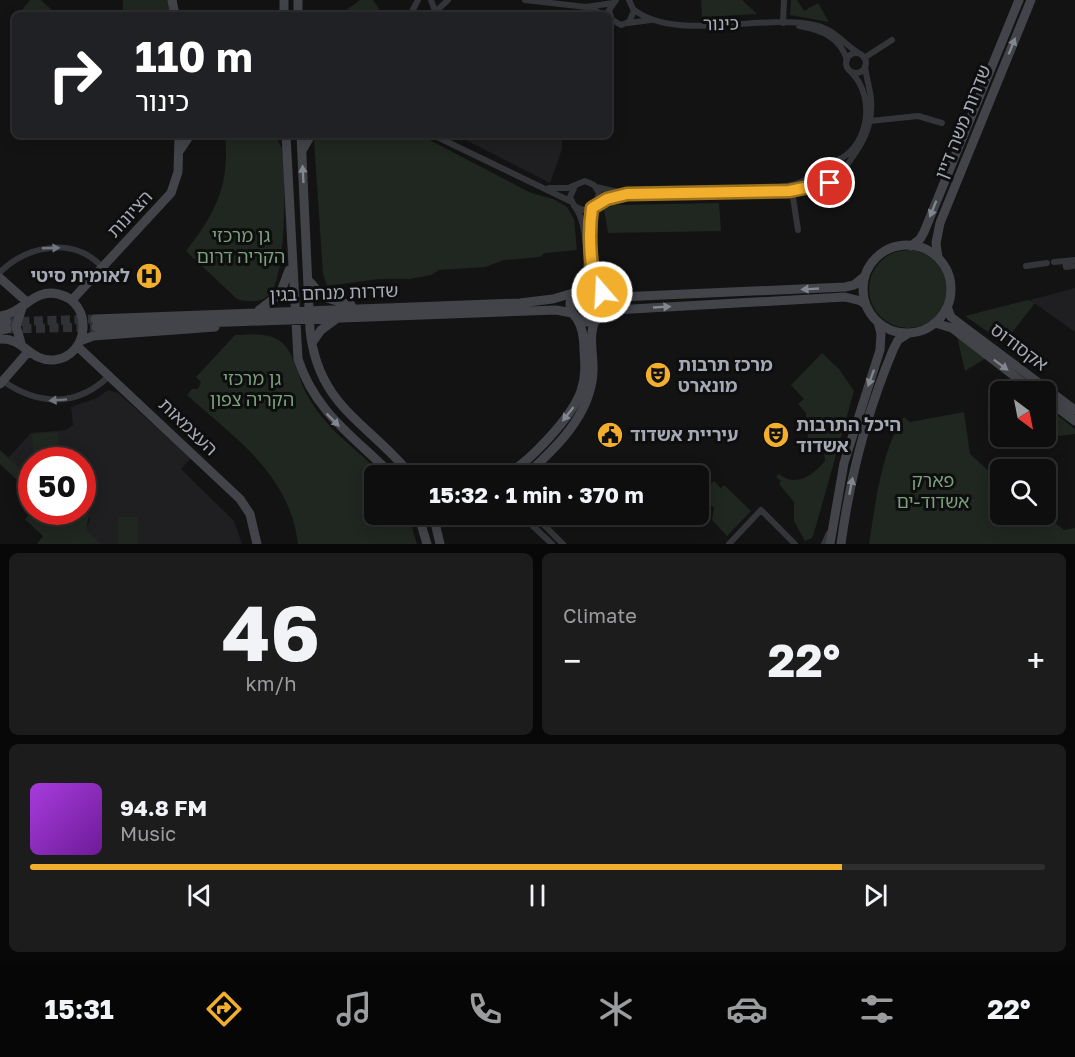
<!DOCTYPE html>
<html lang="en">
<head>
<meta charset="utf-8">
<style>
	body { margin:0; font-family:"Golos Text","Noto Sans Hebrew",sans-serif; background:#1c1c1d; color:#f1f3f6; height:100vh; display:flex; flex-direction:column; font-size:22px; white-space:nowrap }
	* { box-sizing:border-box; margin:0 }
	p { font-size:20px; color:#9b9c9e }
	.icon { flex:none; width:33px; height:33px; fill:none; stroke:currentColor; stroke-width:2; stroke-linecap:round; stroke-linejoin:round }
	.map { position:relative; height:544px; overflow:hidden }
	.drawer { display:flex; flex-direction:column; gap:9px; padding:9px; background:#080808; flex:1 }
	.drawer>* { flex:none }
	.guide { position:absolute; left:12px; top:12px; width:600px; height:126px; border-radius:9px; box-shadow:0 3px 15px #0003,0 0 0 2px #2e2e2f; background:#202124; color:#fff; overflow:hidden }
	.needle { width:39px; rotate:148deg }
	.fabs { position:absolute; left:990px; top:381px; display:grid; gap:12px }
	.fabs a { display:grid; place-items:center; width:66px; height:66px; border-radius:9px; background:#0e0e0f; box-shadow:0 3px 15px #0003,0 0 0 2px #2e2e2f; font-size:30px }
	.speed { position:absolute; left:18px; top:447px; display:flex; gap:12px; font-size:30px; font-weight:700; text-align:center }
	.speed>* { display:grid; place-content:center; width:78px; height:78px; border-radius:50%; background:#0e0e0f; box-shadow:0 3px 15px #0003,0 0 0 2px #2e2e2f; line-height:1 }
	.speed .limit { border:9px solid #d22; background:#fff; color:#111 }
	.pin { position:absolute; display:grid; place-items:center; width:51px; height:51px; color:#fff; margin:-26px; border:3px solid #fff; border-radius:50%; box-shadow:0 2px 6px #0007 }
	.me { position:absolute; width:66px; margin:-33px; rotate:341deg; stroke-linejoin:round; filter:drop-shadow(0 0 4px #0008) }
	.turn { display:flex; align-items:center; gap:21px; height:126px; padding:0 24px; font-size:27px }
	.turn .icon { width:78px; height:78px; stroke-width:2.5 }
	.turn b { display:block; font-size:42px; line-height:51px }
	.big { font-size:45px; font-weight:700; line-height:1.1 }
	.drawer .tile { flex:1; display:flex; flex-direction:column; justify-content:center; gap:9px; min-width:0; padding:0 21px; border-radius:9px; background:#1c1c1d }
	.drawer .dial { align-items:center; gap:0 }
	.dial b { font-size:78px; line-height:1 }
	.song { display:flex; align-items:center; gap:18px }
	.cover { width:72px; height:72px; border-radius:9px; background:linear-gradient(135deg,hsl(280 70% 55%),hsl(280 70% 35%)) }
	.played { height:6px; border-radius:3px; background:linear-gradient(90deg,#f2af2d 80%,#2e2e2f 80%) }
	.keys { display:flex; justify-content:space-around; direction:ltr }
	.heat { display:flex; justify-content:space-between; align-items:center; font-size:33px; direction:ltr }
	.drawer .tiles { flex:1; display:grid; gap:9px; grid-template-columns:1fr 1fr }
	.tile:last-child { grid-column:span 2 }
	.trip { position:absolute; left:364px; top:465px; width:345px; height:60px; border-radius:9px; background:#0e0e0f; box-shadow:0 3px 15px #0003,0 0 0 2px #2e2e2f; font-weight:700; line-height:60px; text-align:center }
	.tabs { display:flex; height:96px; justify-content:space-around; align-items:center; background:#060606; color:#9b9c9e }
	.tabs .icon { width:42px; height:42px }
	.tabs .current { color:#f2af2d }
	.tabs b { font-size:27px; color:#f1f3f6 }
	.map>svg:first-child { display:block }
</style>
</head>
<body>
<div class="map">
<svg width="1075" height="544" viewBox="0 0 1075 544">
	<rect width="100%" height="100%" fill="#131314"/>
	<path fill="#1f1f21" d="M456 135H562V149L550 183Z
		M1075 288V332L1030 300Z
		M108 390 118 393 191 458 181 469 234 521 242 544H99L85 532 90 519 83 502 82 460H32L31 481 8 458 31 433 66 430 73 425 71 407 97 398Z"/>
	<path fill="#1f2720" d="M30 0H41L57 15H18Z
		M123 0H168L173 15H119L123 10Z
		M360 0H373L383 15H310L342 13Z
		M701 0H742L757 14 702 17Z
		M791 0H797L804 11 818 3 829 22 790 15Z
		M225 135H272C277 139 281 144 282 150 286 176 287 280 268 296 260 303 246 302 237 299L186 251C216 213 230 184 225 135Z
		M318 135H420L531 193 553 199 567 207 574 219 577 250 545 253 540 257 504 260 485 267 439 270 431 275 410 279H379L327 286 323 274 314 140Z
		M719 203 721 231 608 233 604 210 613 205Z
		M869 289a39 39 0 1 1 78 0a39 39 0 1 1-78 0Z
		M1028 300 1035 303 1004 343 965 316Z
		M235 335C249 335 268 332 280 341 294 351 298 376 305 391 323 427 355 448 383 475L375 476V514L408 515 417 544H298C290 475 236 439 187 395L192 389H198L201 382 196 377Z
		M957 336 986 358 965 371Z
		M822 353 839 369 854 391 814 533 812 538 805 541 794 521V502L779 484 781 481 776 477 779 474C796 488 813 475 825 461 825 448 820 444 808 440L806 413 798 404 804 399 791 385Z
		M1046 406 1075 429V434L1035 439V437L1046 436Z
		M964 412 970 454 990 472 1000 470V514H1046V497L1049 518 1064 530 1075 528V544H869C875 506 882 447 904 417L910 422Z
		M58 432 60 460H34L32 434Z
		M0 450 31 479V493L0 464Z
		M714 481 721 488 724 485 751 511 727 536 712 520 714 508 708 502 699 510V497Z
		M83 504 89 515 86 530 101 544H37L43 536 25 519 32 512H82Z
		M118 517H138V544H118Z"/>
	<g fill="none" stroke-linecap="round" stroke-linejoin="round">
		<path stroke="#303134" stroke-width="9" stroke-dasharray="9 4.5" stroke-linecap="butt" d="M7 322 95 319
			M9 329 96 327"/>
		<path stroke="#343539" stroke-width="6" d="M431 0 435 11
			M525 0 586 7 613 3
			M592 9 604 15
			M633 9C675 43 764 13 814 25 835 29 843 44 860 54
			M410 15 418 0
			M432 15 448 0
			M609 18 621 25 629 22 634 11 629 0
			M612 20 609 10 616 0
			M628 23 651 20
			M783 23 784 0
			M799 26C822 30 840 37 847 60
			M846 63a10 10 0 1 1 20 0a10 10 0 1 1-20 0Z
			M864 58 892 40
			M870 121 918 116 942 123
			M433 135 572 202
			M829 163C868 155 878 98 851 72
			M819 173a10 10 0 1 1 20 0a10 10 0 1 1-20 0Z
			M838 177C856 153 874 132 871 99 870 88 866 77 865 66
			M834 182 847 199
			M575 186 570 197C573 205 579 211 581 219 587 237 589 269 582 287
			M596 187 627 194 789 191 830 183
			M549 188H568L585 181 594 185 599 193 596 205 583 210 574 206
			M760 189C783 186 804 187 820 169
			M792 191 798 230
			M597 205 620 196
			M592 208 590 227 596 288
			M1065 261 1066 267 1073 266
			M1054 262 1075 260
			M1026 266 1047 263
			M0 272C28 245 75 236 103 268
			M3 381C39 406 77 407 109 376
			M520 514 552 544
			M533 514 563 544
			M729 544 761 510 795 544
			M824 544 829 533"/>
		<path stroke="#424449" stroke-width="9" d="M172 0 175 15
			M284 0V15
			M298 0V15
			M286 135 298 359C316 414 355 437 393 476
			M301 135 310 330C318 407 369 423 412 476
			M303 149 311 135
			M180 150 190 135
			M863 289a44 44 0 1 1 88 0a44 44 0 1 1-88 0Z
			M911 246 920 239 924 232 1019 0
			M938 258 936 243 940 223 1031 0
			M0 278 27 302
			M310 282 323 297 351 305
			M570 304a18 18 0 1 1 36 0a18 18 0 1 1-36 0Z
			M603 294 619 297 845 287 854 285 865 276
			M72 300 171 193 178 172 179 135
			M947 307 951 317 964 327 1075 410
			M259 310 280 294 289 270
			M604 313 614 310 845 297 861 301 866 305
			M0 316C23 314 33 288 58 294 94 302 90 356 54 360 30 362 23 337 0 339
			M95 319 520 303 553 299 573 293
			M0 323 7 322
			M935 323 952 328 1035 392
			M96 327 556 310 572 313
			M0 330 7 329
			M80 341 93 336 215 327
			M21 343 16 326 22 308
			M312 343 321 330 336 319
			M77 346 240 499 250 514 257 544
			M0 384 28 352
			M1046 399 1075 421
			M504 476C529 463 572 417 581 391 586 377 585 364 584 350 584 339 583 328 577 319
			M525 476C555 449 591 415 593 372 594 356 588 336 595 321
			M418 514 427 544
			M433 514 440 544
			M830 544 844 463 880 350 881 334 878 322
			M841 544C850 477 867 412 893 350L898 340 909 333"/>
	</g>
	<defs><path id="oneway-solid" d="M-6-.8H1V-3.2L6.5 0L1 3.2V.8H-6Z" transform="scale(1.5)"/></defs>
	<g fill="#82868f">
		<use href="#oneway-solid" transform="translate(1012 46) rotate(-68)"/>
		<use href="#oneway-solid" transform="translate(303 174) rotate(-93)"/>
		<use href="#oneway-solid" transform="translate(933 209) rotate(112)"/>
		<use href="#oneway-solid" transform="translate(810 289) rotate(177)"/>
		<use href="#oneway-solid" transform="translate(662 307) rotate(-3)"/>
		<use href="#oneway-solid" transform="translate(1001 365) rotate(37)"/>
		<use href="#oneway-solid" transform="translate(871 378) rotate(110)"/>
		<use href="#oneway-solid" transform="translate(568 414) rotate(128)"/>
		<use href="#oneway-solid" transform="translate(333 420) rotate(45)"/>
		<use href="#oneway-solid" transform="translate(851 486) rotate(-79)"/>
	</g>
	<g fill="#72757d">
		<use href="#oneway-solid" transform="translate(51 248) rotate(-2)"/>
		<use href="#oneway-solid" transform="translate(58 400) rotate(176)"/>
	</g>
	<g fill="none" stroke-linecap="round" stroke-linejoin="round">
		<g stroke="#9d721d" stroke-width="15">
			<path id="route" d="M602 292C588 279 589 228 592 208L607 199 627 194 789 191 830 183"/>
		</g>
		<use href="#route" stroke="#f2af2d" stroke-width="10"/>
	</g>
	<defs>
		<g id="hospital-disc" transform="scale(1.35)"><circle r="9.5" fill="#f2af2d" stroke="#0e0e0f"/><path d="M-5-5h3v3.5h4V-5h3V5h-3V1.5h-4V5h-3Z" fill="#111"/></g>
		<g id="theatre-disc" transform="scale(1.35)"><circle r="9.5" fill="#f2af2d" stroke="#0e0e0f"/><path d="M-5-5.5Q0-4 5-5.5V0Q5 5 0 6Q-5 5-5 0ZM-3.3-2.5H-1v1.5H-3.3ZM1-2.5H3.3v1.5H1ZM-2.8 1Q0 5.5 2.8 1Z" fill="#111"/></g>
		<g id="civic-disc" transform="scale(1.35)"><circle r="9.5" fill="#f2af2d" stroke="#0e0e0f"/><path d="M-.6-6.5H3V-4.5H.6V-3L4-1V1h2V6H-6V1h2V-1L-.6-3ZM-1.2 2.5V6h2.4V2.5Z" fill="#111"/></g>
	</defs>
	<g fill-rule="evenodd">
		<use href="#hospital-disc" x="149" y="276"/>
		<use href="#theatre-disc" x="658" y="375"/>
		<use href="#civic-disc" x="610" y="435"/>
		<use href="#theatre-disc" x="776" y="435"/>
	</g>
	<g text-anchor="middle" stroke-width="6" stroke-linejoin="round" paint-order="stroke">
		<g font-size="18" fill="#a4a9b5" stroke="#0e0e0f">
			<text transform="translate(721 24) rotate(-1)" y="6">כינור</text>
			<text transform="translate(963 122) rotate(-68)" y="6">שדרות משה דיין</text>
			<text transform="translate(130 214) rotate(-47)" y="6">הציונות</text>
			<text transform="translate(334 293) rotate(-2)" y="6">שדרות מנחם בגין</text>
			<text transform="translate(1019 347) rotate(37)" y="6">אקסודוס</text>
			<text transform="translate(188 427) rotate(44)" y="6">העצמאות</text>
		</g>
		<g font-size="18" fill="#7ba07d" stroke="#0e0e0f">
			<text x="241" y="242">גן מרכזי<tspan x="241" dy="21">הקריה דרום</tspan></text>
			<text x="252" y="385">גן מרכזי<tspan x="252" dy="21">הקריה צפון</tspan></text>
			<text x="933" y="487">פארק<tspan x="933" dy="21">אשדוד-ים</tspan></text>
		</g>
		<g font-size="18" font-weight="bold" fill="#a4a9b5" stroke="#0e0e0f" text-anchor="start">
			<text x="130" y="282" text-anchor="end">לאומית סיטי</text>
			<text x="678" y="371">מרכז תרבות<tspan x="678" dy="21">מונארט</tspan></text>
			<text x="796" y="431">היכל התרבות<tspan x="796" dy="21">אשדוד</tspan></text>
			<text x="630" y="441">עיריית אשדוד</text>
		</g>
	</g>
</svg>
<div class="fabs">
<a><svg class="needle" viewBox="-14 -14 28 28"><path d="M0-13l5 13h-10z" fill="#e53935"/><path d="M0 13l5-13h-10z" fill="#9b9c9e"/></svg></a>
<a><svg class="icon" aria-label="search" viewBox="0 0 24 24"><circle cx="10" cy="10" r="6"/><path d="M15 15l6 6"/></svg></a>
</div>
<div class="speed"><div class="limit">50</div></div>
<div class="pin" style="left:830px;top:183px;background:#d93025"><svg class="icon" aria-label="arrive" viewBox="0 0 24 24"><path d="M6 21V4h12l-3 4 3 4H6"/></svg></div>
<svg class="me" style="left:602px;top:292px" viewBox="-20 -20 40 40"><circle r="17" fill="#f2af2d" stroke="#fff" stroke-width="3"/><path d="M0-11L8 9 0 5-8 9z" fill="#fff"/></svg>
<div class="trip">15:32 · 1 min · 370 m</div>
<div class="guide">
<div class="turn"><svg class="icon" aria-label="right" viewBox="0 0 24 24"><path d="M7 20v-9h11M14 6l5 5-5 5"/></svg><div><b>110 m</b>כינור</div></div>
</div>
</div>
<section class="drawer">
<div class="tiles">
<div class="tile dial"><b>46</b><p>km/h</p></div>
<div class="tile"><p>Climate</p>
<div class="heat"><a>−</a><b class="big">22°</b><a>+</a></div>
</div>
<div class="tile">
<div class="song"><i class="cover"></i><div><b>94.8 FM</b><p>Music</p></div></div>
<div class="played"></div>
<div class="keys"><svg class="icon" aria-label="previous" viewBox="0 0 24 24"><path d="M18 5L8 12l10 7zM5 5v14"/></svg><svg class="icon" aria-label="pause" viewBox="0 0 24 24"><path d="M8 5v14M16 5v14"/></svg><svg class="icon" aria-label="next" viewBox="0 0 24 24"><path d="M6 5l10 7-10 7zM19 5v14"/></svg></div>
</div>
</div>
</section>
<nav class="tabs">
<b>15:31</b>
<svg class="icon current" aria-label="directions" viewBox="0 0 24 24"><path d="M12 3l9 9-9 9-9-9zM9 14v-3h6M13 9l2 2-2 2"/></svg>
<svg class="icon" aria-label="music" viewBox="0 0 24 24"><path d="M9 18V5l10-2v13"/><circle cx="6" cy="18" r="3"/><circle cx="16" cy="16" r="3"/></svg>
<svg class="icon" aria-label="phone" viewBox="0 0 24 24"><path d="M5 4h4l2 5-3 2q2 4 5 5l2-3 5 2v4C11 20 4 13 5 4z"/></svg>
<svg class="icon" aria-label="climate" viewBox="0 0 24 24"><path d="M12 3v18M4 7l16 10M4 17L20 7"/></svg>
<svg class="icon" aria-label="car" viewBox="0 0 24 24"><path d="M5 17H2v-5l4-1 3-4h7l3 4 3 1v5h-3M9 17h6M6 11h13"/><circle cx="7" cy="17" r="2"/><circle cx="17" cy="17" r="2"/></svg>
<svg class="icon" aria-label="filters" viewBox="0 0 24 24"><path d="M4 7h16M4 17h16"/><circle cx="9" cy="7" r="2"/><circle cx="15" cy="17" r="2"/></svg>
<b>22°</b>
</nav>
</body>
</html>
